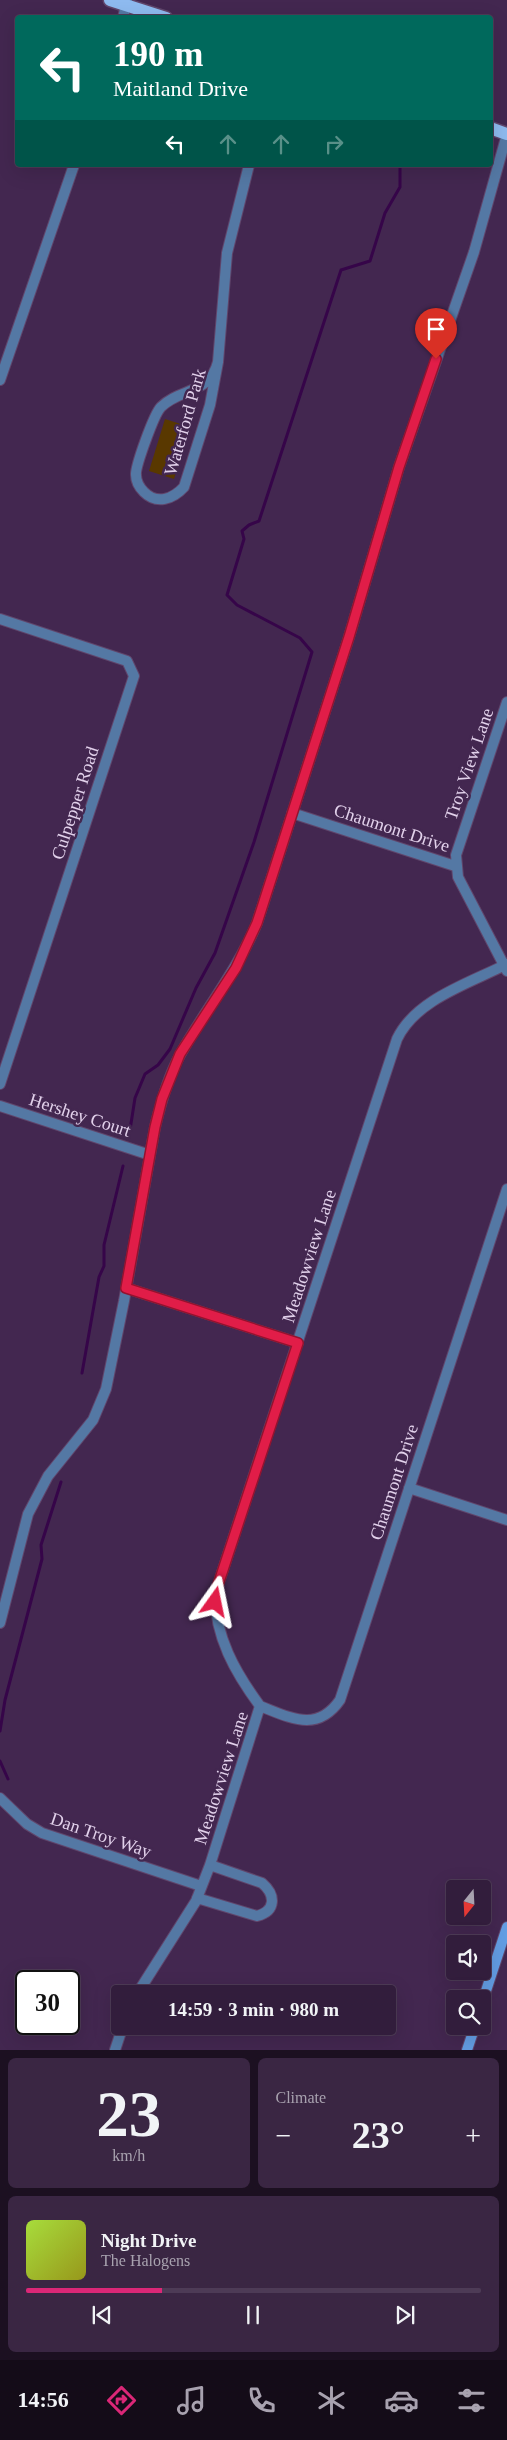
<!DOCTYPE html>
<html lang="en">
<head>
<meta charset="utf-8">
<style>
	body { margin:0; font-family:Georgia,serif; background:#3a2643; color:#f1f3f6; height:100vh; display:flex; flex-direction:column; font-size:19px; white-space:nowrap }
	* { box-sizing:border-box; margin:0 }
	p { font-size:16px; color:#a8a2af }
	.icon { flex:none; width:28px; height:28px; fill:none; stroke:currentColor; stroke-width:2; stroke-linecap:round; stroke-linejoin:round }
	.map { position:relative; height:2050px; overflow:hidden }
	.side { display:flex; flex-direction:column; gap:8px; padding:8px; background:#1c1021; flex:1 }
	.side>* { flex:none }
	.top-card { position:absolute; left:15px; top:15px; width:478px; height:152px; border-radius:5px; box-shadow:0 5px 20px #0002,0 0 0 1px #4d3b56; background:#00695c; color:#fff; overflow:hidden }
	.needle { width:32px; rotate:198deg }
	.fabs { position:absolute; left:446px; top:1880px; display:grid; gap:10px }
	.fabs a { display:grid; place-items:center; width:45px; height:45px; border-radius:5px; background:#321d3c; box-shadow:0 5px 20px #0002,0 0 0 1px #4d3b56; font-size:25px }
	.speed { position:absolute; left:15px; top:1970px; display:flex; gap:10px; font-size:25px; font-weight:700; text-align:center }
	.speed>* { display:grid; place-content:center; width:65px; height:65px; border-radius:50%; background:#321d3c; box-shadow:0 5px 20px #0002,0 0 0 1px #4d3b56; line-height:1 }
	.speed .limit { border:2px solid #111; border-radius:8px; background:#fff; color:#111 }
	.pin { position:absolute; display:grid; place-items:center; width:42px; height:42px; color:#fff; margin:-51px -21px; border-radius:50% 50% 50% 0; rotate:-45deg; box-shadow:0 0 5px #0007 }
	.pin .icon { rotate:45deg }
	.me { position:absolute; width:55px; margin:-28px; rotate:12deg; stroke-linejoin:round; filter:drop-shadow(0 0 4px #0008) }
	.turn { display:flex; align-items:center; gap:18px; height:105px; padding:0 15px; font-size:22px }
	.turn .icon { width:65px; height:65px; stroke-width:2.5 }
	.turn b { display:block; font-size:35px; line-height:42px }
	.lanes { display:flex; align-items:center; height:48px; padding:0 15px; background:#0003; justify-content:center; gap:25px; direction:ltr }
	.lanes .off { opacity:.35 }
	.big { font-size:38px; font-weight:600; line-height:1.1 }
	.side .tile { flex:1; display:flex; flex-direction:column; justify-content:center; gap:8px; min-width:0; padding:0 18px; border-radius:8px; background:#3a2643 }
	.side .dial { align-items:center; gap:0 }
	.dial b { font-size:65px; line-height:1 }
	.song { display:flex; align-items:center; gap:15px }
	.cover { width:60px; height:60px; border-radius:8px; background:linear-gradient(135deg,hsl(80 70% 55%),hsl(60 70% 35%)) }
	.played { height:5px; border-radius:2px; background:linear-gradient(90deg,#db2777 30%,#4d3b56 30%) }
	.keys { display:flex; justify-content:space-around; direction:ltr }
	.heat { display:flex; justify-content:space-between; align-items:center; font-size:28px; direction:ltr }
	.side .tiles { flex:1; display:grid; gap:8px; grid-template-columns:1fr 1fr }
	.tile:last-child { grid-column:span 2 }
	.trip { position:absolute; left:111px; top:1985px; width:285px; height:50px; border-radius:5px; background:#321d3c; box-shadow:0 5px 20px #0002,0 0 0 1px #4d3b56; font-weight:600; line-height:50px; text-align:center }
	.tabs { display:flex; height:80px; justify-content:space-around; align-items:center; background:#140c18; color:#a8a2af }
	.tabs .icon { width:35px; height:35px }
	.tabs .current { color:#db2777 }
	.tabs b { font-size:22px; color:#f1f3f6 }
	.map>svg:first-child { display:block }
</style>
</head>
<body>
<div class="map">
<svg width="507" height="2050" viewBox="0 0 507 2050">
	<rect width="100%" height="100%" fill="#432750"/>
	<path fill="#593800" d="M165 419 190 427 174 479 149 471Z"/>
	<g fill="none" stroke-linecap="round" stroke-linejoin="round">
		<path stroke="#360549" stroke-width="3" d="M130 1130 135 1098 145 1074 158 1065 170 1049 196 988 215 953 254 842 312 652 300 638 237 605 227 595 244 539 242 531 249 525 259 521 341 270 370 261 385 213 400 187V165
			M82 1373 99 1277 104 1266V1245L123 1166
			M0 1731 5 1700 42 1559 41 1545 61 1482
			M0 1761 8 1779"/>
		<g stroke="#60466c" stroke-width="12">
			<path id="street" d="M123 18 127 0
				M218 362C210 394 180 388 161 407 154 414 135 467 136 475 136 482 139 487 144 492 157 505 173 499 184 487L210 405 218 362 227 253 249 165
				M0 380 74 165
				M0 619 127 661 134 676 0 1084
				M292 813 455 866
				M507 971 458 877 456 855 507 702
				M0 1106 150 1155
				M126 1288 298 1343
				M409 1488 507 1520
				M0 1623 28 1514 48 1476 93 1420 106 1389 124 1301 155 1127C161 1102 168 1077 180 1055 205 1010 237 971 257 923L349 637 399 467 474 252 507 134
				M260 1706C235 1672 215 1637 215 1594L397 1039C416 999 470 983 507 964
				M260 1706C291 1718 317 1733 340 1700L507 1189
				M0 1798 27 1824 42 1833 201 1886
				M197 1898 257 1916C276 1911 276 1895 262 1883L210 1865
				M137 1994 196 1901 210 1865 260 1706
				M115 2050 123 2026"/>
		</g>
		<g stroke="#60466c" stroke-width="12">
			<path id="secondary" d="M482 2003 507 1927
				M467 2050 475 2026"/>
		</g>
		<g stroke="#60466c" stroke-width="15">
			<path id="primary" d="M110 0 166 18
				M490 128 507 134"/>
		</g>
		<use href="#street" stroke="#5478a4" stroke-width="10"/>
		<use href="#secondary" stroke="#639de3" stroke-width="10"/>
		<use href="#primary" stroke="#8ebaef" stroke-width="12"/>
	</g>
	<g fill="none" stroke-linecap="round" stroke-linejoin="round">
		<g stroke="#92132f" stroke-width="12">
			<path id="route" d="M215 1602V1594L298 1343 126 1288 155 1127 162 1099 180 1054 236 968 257 923 349 637 399 467 436 359"/>
		</g>
		<use href="#route" stroke="#e11d48" stroke-width="9"/>
	</g>
	<g text-anchor="middle" stroke-width="5" stroke-linejoin="round" paint-order="stroke">
		<g font-size="18" fill="#e2d1eb" stroke="#432750">
			<text transform="translate(185 422) rotate(-74)" y="6">Waterford Park</text>
			<text transform="translate(469 764) rotate(-71)" y="6">Troy View Lane</text>
			<text transform="translate(75 803) rotate(-72)" y="6">Culpepper Road</text>
			<text transform="translate(392 828) rotate(18)" y="6">Chaumont Drive</text>
			<text transform="translate(80 1115) rotate(18)" y="6">Hershey Court</text>
			<text transform="translate(309 1256) rotate(-72)" y="6">Meadowview Lane</text>
			<text transform="translate(394 1482) rotate(-72)" y="6">Chaumont Drive</text>
			<text transform="translate(221 1778) rotate(-72)" y="6">Meadowview Lane</text>
			<text transform="translate(101 1835) rotate(19)" y="6">Dan Troy Way</text>
		</g>
	</g>
</svg>
<div class="fabs">
<a><svg class="needle" viewBox="-14 -14 28 28"><path d="M0-13l5 13h-10z" fill="#e53935"/><path d="M0 13l5-13h-10z" fill="#a8a2af"/></svg></a>
<a><svg class="icon" aria-label="sound" viewBox="0 0 24 24"><path d="M4 9h4l5-4v14l-5-4H4zM17 9q2 3 0 6"/></svg></a>
<a><svg class="icon" aria-label="search" viewBox="0 0 24 24"><circle cx="10" cy="10" r="6"/><path d="M15 15l6 6"/></svg></a>
</div>
<div class="speed"><div class="limit">30</div></div>
<div class="pin" style="left:436px;top:359px;background:#d93025"><svg class="icon" aria-label="arrive" viewBox="0 0 24 24"><path d="M6 21V4h12l-3 4 3 4H6"/></svg></div>
<svg class="me" style="left:215px;top:1602px" viewBox="-20 -20 40 40"><path d="M0-17L14 15 0 8-14 15z" fill="#e11d48" stroke="#fff" stroke-width="4"/></svg>
<div class="trip">14:59 · 3 min · 980 m</div>
<div class="top-card">
<div class="turn"><svg class="icon" aria-label="left" viewBox="0 0 24 24"><path d="M17 20v-9H6M10 6l-5 5 5 5"/></svg><div><b>190 m</b>Maitland Drive</div></div>
<div class="lanes"><svg class="icon" aria-label="left" viewBox="0 0 24 24"><path d="M17 20v-9H6M10 6l-5 5 5 5"/></svg><svg class="icon off" aria-label="ahead" viewBox="0 0 24 24"><path d="M12 20V5M6 11l6-6 6 6"/></svg><svg class="icon off" aria-label="ahead" viewBox="0 0 24 24"><path d="M12 20V5M6 11l6-6 6 6"/></svg><svg class="icon off" aria-label="right" viewBox="0 0 24 24"><path d="M7 20v-9h11M14 6l5 5-5 5"/></svg></div>
</div>
</div>
<section class="side">
<div class="tiles">
<div class="tile dial"><b>23</b><p>km/h</p></div>
<div class="tile"><p>Climate</p>
<div class="heat"><a>−</a><b class="big">23°</b><a>+</a></div>
</div>
<div class="tile">
<div class="song"><i class="cover"></i><div><b>Night Drive</b><p>The Halogens</p></div></div>
<div class="played"></div>
<div class="keys"><svg class="icon" aria-label="previous" viewBox="0 0 24 24"><path d="M18 5L8 12l10 7zM5 5v14"/></svg><svg class="icon" aria-label="pause" viewBox="0 0 24 24"><path d="M8 5v14M16 5v14"/></svg><svg class="icon" aria-label="next" viewBox="0 0 24 24"><path d="M6 5l10 7-10 7zM19 5v14"/></svg></div>
</div>
</div>
</section>
<nav class="tabs">
<b>14:56</b>
<svg class="icon current" aria-label="directions" viewBox="0 0 24 24"><path d="M12 3l9 9-9 9-9-9zM9 14v-3h6M13 9l2 2-2 2"/></svg>
<svg class="icon" aria-label="music" viewBox="0 0 24 24"><path d="M9 18V5l10-2v13"/><circle cx="6" cy="18" r="3"/><circle cx="16" cy="16" r="3"/></svg>
<svg class="icon" aria-label="phone" viewBox="0 0 24 24"><path d="M5 4h4l2 5-3 2q2 4 5 5l2-3 5 2v4C11 20 4 13 5 4z"/></svg>
<svg class="icon" aria-label="climate" viewBox="0 0 24 24"><path d="M12 3v18M4 7l16 10M4 17L20 7"/></svg>
<svg class="icon" aria-label="car" viewBox="0 0 24 24"><path d="M5 17H2v-5l4-1 3-4h7l3 4 3 1v5h-3M9 17h6M6 11h13"/><circle cx="7" cy="17" r="2"/><circle cx="17" cy="17" r="2"/></svg>
<svg class="icon" aria-label="filters" viewBox="0 0 24 24"><path d="M4 7h16M4 17h16"/><circle cx="9" cy="7" r="2"/><circle cx="15" cy="17" r="2"/></svg>
</nav>
</body>
</html>
